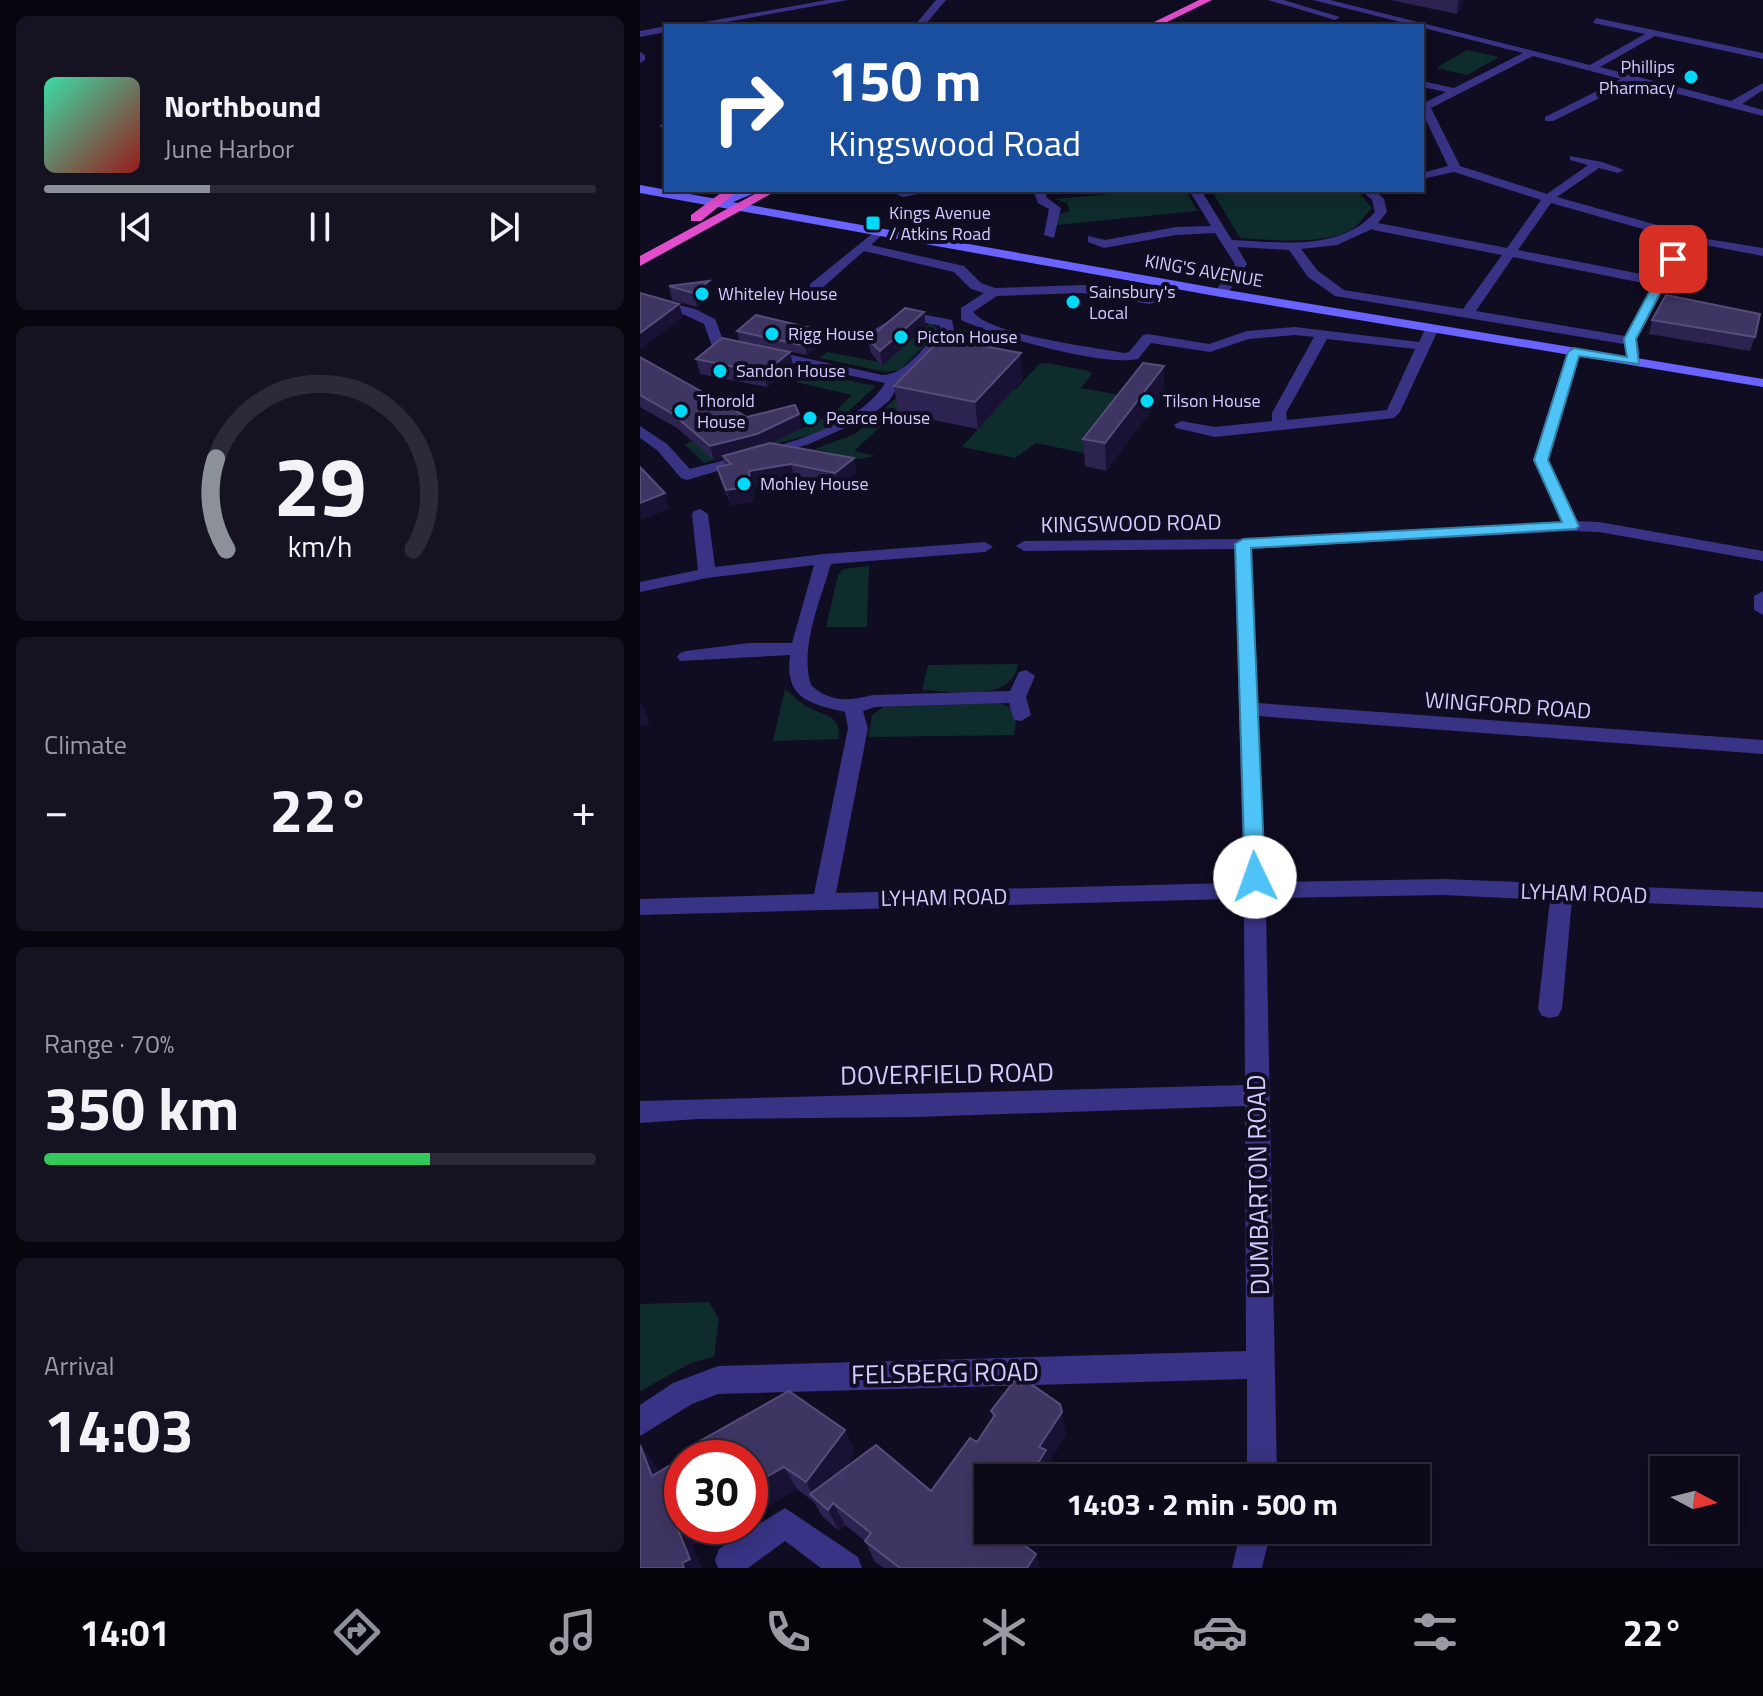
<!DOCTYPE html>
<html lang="en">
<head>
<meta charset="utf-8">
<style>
	body { margin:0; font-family:"Titillium Web",sans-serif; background:#151222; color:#f1f3f6; height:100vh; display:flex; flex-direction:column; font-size:30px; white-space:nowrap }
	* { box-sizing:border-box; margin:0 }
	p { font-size:26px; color:#9a9aa2 }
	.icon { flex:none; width:44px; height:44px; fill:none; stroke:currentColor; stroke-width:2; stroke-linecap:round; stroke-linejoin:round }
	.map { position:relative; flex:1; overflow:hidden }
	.panel { display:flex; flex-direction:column; gap:16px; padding:16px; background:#07050e; width:640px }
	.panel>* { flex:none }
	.hud { position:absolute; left:24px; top:24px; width:760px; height:168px; border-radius:0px; box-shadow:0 4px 20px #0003,0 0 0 2px #2c2a38; background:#1a4fa0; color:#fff; overflow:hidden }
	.needle { width:52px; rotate:97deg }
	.controls { position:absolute; left:1010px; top:1456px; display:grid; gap:16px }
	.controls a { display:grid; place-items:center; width:88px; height:88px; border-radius:0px; background:#0c0919; box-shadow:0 4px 20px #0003,0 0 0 2px #2c2a38; font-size:40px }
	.speed { position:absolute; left:24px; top:1440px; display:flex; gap:16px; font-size:40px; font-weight:700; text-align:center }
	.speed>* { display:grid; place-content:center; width:104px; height:104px; border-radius:50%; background:#0c0919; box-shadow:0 4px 20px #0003,0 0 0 2px #2c2a38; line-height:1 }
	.speed .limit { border:12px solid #d22; background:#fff; color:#111 }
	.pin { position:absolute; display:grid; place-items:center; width:68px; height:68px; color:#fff; margin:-34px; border-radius:16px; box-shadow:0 4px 12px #0006 }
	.me { position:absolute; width:88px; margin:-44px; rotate:357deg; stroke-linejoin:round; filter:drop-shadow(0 0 6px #0008) }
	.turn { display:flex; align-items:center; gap:28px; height:168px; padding:0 32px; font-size:36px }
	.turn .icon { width:104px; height:104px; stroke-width:2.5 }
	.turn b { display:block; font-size:56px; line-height:68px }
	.big { font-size:60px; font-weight:700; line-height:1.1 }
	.panel .tile { flex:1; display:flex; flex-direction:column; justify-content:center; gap:12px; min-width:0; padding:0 28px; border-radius:12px; background:#151222 }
	.panel .dial { align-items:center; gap:0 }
	.dial svg { height:208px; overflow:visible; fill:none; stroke:#2c2a38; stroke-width:7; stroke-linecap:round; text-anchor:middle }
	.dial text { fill:#f1f3f6; stroke:none }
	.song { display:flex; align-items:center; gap:24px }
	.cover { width:96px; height:96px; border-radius:12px; background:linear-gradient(135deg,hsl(160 70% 55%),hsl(0 70% 35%)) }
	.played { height:8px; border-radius:4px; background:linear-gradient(90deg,#8c9099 30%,#2c2a38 30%) }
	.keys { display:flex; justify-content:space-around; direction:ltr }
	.heat { display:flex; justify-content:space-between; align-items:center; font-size:44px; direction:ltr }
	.charge { height:12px; border-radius:6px; background:linear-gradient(90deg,#34c759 70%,#2c2a38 0) }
	.trip { position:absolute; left:334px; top:1464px; width:456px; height:80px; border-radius:0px; background:#0c0919; box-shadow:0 4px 20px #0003,0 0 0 2px #2c2a38; font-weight:700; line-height:80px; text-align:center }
	.tab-bar { display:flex; height:128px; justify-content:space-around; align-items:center; background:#05040a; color:#9a9aa2 }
	.tab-bar .icon { width:56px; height:56px }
	.tab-bar .on { color:#8c9099 }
	.tab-bar b { font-size:36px; color:#f1f3f6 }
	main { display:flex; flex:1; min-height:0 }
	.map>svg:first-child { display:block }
</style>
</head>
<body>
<main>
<section class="panel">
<div class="tile">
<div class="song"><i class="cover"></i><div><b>Northbound</b><p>June Harbor</p></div></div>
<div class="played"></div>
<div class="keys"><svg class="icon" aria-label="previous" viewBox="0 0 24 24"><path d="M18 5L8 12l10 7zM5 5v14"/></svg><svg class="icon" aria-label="pause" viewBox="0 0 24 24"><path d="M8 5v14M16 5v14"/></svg><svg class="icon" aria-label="next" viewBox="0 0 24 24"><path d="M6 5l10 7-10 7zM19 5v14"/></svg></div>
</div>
<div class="tile dial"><svg viewBox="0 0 100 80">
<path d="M14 69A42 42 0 1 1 86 69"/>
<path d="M14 69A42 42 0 0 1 10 34" stroke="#8c9099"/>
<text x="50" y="56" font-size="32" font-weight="700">29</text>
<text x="50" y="72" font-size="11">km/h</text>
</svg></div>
<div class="tile"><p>Climate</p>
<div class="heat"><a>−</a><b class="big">22°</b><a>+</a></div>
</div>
<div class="tile"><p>Range · 70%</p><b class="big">350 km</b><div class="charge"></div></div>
<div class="tile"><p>Arrival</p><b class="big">14:03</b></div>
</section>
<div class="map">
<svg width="1123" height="1568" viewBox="0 0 1123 1568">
	<rect width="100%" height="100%" fill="#100c21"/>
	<path fill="#0e2c2b" d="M827 50 859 57 827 75 796 68Z
		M516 190H546L557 211 416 225 420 214 430 211 427 203 415 199Z
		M571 190H717L732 208C726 214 721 222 715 227 692 246 629 240 600 238Z
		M290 323 300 330 260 370 246 372 180 358 187 352 245 363Z
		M319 329 337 333 297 374 375 390 399 364 408 363 449 371 452 374 441 388 497 398 448 454 396 443 375 458 322 447 346 420 266 403 214 451 236 456 218 459 175 449 215 434 256 398Z
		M166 372 236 386 188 430 64 463 45 445 51 441 161 429 194 413 212 395 156 382Z
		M229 566 227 627H186L198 575 203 569Z
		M378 664C372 704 311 691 282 690L288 665Z
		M145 689C154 697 161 704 172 709 190 718 200 716 199 739L133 741Z
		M359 703 372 708 376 722 374 735 228 737 232 715 243 707Z
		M69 1302 79 1319 74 1357 51 1363 0 1391V1304Z"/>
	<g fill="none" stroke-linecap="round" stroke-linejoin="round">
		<path fill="#383384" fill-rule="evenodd" d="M187 0H208L64 26H42Z
			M296 0H306L284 26H274Z
			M628 0H643L700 17 695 20Z
			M673 0H690L950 65 1005 34 953 23 956 18 1123 53V59L1015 36 960 67 1091 101 1123 83V90L1102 104 1123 110V116L992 82 913 121H905V117L981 79 893 56 791 108 820 166 907 194 948 165 930 160V156L962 162 984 170 978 173 959 168 917 197 1067 239 1123 248V256L1049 242 997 339 1000 354 993 358 986 354 984 344 695 296 668 277 649 250 597 247 607 264 586 296H576L574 293 595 264 575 233 536 235 464 248 448 242V236L465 240 536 227 571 226 549 190H561L592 240C640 242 700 252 735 212L732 200 721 190H734L744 199 747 212 738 223 867 248 901 200 814 172 782 179V173L808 166 782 112V104L806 92 782 87V81L814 88 883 53ZM911 203 1038 239 1017 277 878 250ZM732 229 733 230 862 255 823 309 704 290 678 271 661 249 697 245ZM873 257 1013 285 985 336 836 311Z
			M26 26V32L0 37V31Z
			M0 52 5 55V60L0 63Z
			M24 123H26V129L19 126Z
			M247 190H296L263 197Z
			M393 190H405L407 198 421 208 414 238 404 235 409 209 398 203Z
			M238 229 244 233 231 245 324 266 341 283 355 288 443 285 508 296 517 293 527 281H537L539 284 527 299 509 304 443 293 357 296 333 312C351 335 452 347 484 353L489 352 503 335 508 334 569 344 607 331 655 327 779 342 787 325 799 328 760 412 754 418 575 437 536 428 534 425 541 421 575 427 632 421V413L674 337 655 335 609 339 570 352 511 343 498 359C463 367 355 336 321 320V308L344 293 331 289 314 272 224 251 180 290H170V284ZM687 339 775 349 747 410 647 420 646 413Z
			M0 295 55 309 75 319 83 340 242 375C266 375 284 346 300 330V326L267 319 232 340 200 335V329L230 332 265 311 312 320 314 331 271 376 261 382 249 401 229 417 169 444 47 480 41 478 17 450 0 438V426L27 444 50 469C105 454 215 435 245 383L72 346 64 324 45 315 0 303Z
			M934 348 941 352 909 460 937 521 959 522 1123 551V561L959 532 931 531 612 549 618 703 1123 740V754L618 716 625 870 630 879 636 882 803 879 1123 892V908L932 900 922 1009 918 1016 910 1018 902 1016 898 1009 910 900 803 895 635 898 616 891 626 909 637 1478H607V1379L78 1394 52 1404 0 1436V1405L33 1383 78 1366 606 1351 605 1106 275 1117 58 1119 0 1123V1101L605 1085 604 909 599 902 588 899 0 915V899L174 894 208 728 205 712C169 704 144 698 150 655L40 661 37 657 40 653 46 651 109 643H152L174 565 67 578 0 592V582L58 570 52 514 54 511 60 509 68 514 75 567 184 554 345 542 353 547 345 552 191 564C181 599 159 648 171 685 191 703 209 701 233 695L370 691 379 672 386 670 395 676 386 697 391 715 381 721 374 720 369 703 235 707 223 711 228 728 196 893 588 883 614 889 603 870 595 549 384 551 376 546 384 541 603 539 921 522 893 460 927 352Z
			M1123 591V615L1114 610V596Z
			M145 1508 218 1557 222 1568H181L145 1541 108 1568H78L75 1560 79 1549Z
			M601 1530H631L622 1568H592Z"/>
		<path fill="#6b63ff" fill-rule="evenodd" d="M0 185 77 199 105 190H122L93 202 581 289 1123 379V387L581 297 0 193Z"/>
		<path fill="#e14dcc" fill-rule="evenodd" d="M559 0H572L519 26H506Z
			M85 190H99L61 221H51V215Z
			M122 190H138L0 266V256Z"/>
	</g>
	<path fill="#2d2350" d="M750 0H823L822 6 817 14Z
		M29 286 72 295 57 307 32 300Z
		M284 312 286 326 242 366 231 353 228 339Z
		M1012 320 1115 337 1110 351 1009 334Z
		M97 331H184L186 341 167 355 99 341Z
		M150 352 153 366 127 387 60 374 56 359Z
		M0 357 107 417 162 428 131 443 217 473 198 488 155 479 113 486 114 502 91 505 81 482 77 467 85 465 83 457 74 460 37 428 0 407Z
		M524 366V393L466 471 445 466 443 439Z
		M383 379 338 429 258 413 254 386Z
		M351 1411 426 1435 409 1462 411 1472 408 1478H348V1530L396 1554 400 1568H244L235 1562 225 1541 205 1525 199 1531 182 1516 174 1502 157 1489 110 1516V1458L205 1430 215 1453 205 1468 291 1491 337 1442 353 1419Z"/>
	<path fill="#1a1235" d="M818 0H823L822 6 817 14Z
		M69 281 72 295 57 307 53 293Z
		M39 304 43 317 0 350V333Z
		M284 312 286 326 242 366 240 351Z
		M184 331 186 341 167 355 165 346Z
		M150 352 153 366 127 387 124 373Z
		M381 353 383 379 338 429 335 402Z
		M524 366V393L466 471 465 443Z
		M159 414 162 428 121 448 74 460 70 446Z
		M214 458 217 473 198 488 195 473Z
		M151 464 155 479 113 486 114 502 91 505 86 490 109 471Z
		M25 493 29 509 1 520 0 503Z
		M2 703 10 724 0 727V704Z
		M422 1412 426 1435 409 1462 411 1472 408 1478H392L391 1475 399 1447Z
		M205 1430 215 1453 180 1502 175 1498 166 1482Z
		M1 1445 17 1468 29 1498 12 1476Z
		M144 1467 157 1489 110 1516V1486Z
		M382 1470 384 1478H376Z
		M193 1503 205 1525 199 1531 188 1510Z
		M42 1521V1526H82L52 1546 62 1568H44L36 1525Z
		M396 1554 400 1568H387Z"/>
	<path fill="#3f3563" stroke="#564d7b" stroke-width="2" d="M69 281 53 293 29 286Z
		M0 293 39 304 0 333Z
		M1026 295 1120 314 1115 337 1012 320Z
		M265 308 284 312 240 351 228 339Z
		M116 315 184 331 165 346 97 331Z
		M82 338 150 352 124 373 56 359Z
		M302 338 381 353 335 402 254 386Z
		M0 357 107 417 155 405 159 414 117 434 70 446 33 414 0 395Z
		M503 363 524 366 465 443 443 439Z
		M130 443 214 458 195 473 151 464 109 471 110 487 86 490 77 467 91 464 83 456Z
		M0 467 25 493 0 503Z
		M375 1380 381 1385 388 1382 420 1404 422 1412 399 1447 406 1450 391 1475 382 1470 376 1478H348V1514L346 1517 348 1518V1530H364L396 1554 387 1568H260L225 1541 231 1533 193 1503 188 1510 170 1494 236 1445 291 1491 330 1438 337 1442 355 1415 351 1411Z
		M149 1391 205 1430 166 1482 144 1467 110 1486V1458H43L62 1447 60 1441Z
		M0 1445 12 1476 42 1458V1521L36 1525 50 1559 42 1563 44 1568H0Z"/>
	<path fill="#4fc3f7" stroke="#337fa1" stroke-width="2" d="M1033 256 1038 259 996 339 999 364 939 356 908 460 939 526 936 529 611 548 625 877 622 882H608L605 877 595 544 603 539 922 522 894 460 928 352 934 348 987 357 984 339 1027 259Z"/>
	<g fill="#00d8f7" stroke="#100c21" stroke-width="3">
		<circle cx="1051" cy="77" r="8"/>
		<rect x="225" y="215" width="16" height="16" rx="4"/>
		<circle cx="62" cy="294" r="8"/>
		<circle cx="433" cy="302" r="8"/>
		<circle cx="132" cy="334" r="8"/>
		<circle cx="261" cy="337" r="8"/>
		<circle cx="80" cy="371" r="8"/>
		<circle cx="507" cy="401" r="8"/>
		<circle cx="41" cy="411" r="8"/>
		<circle cx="170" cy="418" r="8"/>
		<circle cx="104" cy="484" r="8"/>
	</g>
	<g text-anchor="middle" stroke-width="8" stroke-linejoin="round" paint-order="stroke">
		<g font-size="18" fill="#d3ccff" stroke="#100c21" text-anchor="start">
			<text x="1035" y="73" text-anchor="end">Phillips<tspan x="1035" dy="21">Pharmacy</tspan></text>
			<text x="249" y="219">Kings Avenue<tspan x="249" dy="21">/ Atkins Road</tspan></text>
			<text x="449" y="298">Sainsbury's<tspan x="449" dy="21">Local</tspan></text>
			<text x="78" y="300">Whiteley House</text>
			<text x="148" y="340">Rigg House</text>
			<text x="277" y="343">Picton House</text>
			<text x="96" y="377">Sandon House</text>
			<text x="57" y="407">Thorold<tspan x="57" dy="21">House</tspan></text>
			<text x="523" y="407">Tilson House</text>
			<text x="186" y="424">Pearce House</text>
			<text x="120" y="490">Mohley House</text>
		</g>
		<g font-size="18" fill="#d3ccff" stroke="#100c21">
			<text transform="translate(564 271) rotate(10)" y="6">KING'S AVENUE</text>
		</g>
		<g font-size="22" fill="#d3ccff" stroke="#100c21">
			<text transform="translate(491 523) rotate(-1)" y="8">KINGSWOOD ROAD</text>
			<text transform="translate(868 705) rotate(4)" y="8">WINGFORD ROAD</text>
			<text transform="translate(944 893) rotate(2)" y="8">LYHAM ROAD</text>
			<text transform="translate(304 897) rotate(-1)" y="8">LYHAM ROAD</text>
		</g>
		<g font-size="26" fill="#d3ccff" stroke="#100c21">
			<text transform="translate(307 1074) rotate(-1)" y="9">DOVERFIELD ROAD</text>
			<text transform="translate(618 1185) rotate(-91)" y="9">DUMBARTON ROAD</text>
			<text transform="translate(305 1373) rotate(-1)" y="9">FELSBERG ROAD</text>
		</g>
	</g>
</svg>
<div class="controls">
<a><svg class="needle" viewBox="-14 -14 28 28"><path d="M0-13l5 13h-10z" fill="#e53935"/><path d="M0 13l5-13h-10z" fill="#9a9aa2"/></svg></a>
</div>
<div class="speed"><div class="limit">30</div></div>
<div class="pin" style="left:1033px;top:259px;background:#d93025"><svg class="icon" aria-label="arrive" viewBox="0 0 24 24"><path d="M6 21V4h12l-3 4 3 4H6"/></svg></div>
<svg class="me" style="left:615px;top:877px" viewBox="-20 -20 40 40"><circle r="19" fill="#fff"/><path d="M0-13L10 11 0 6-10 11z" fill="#4fc3f7"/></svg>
<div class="trip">14:03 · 2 min · 500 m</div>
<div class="hud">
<div class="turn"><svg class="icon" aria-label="right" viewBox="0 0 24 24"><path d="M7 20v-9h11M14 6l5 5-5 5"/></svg><div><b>150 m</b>Kingswood Road</div></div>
</div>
</div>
</main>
<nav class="tab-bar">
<b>14:01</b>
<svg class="icon on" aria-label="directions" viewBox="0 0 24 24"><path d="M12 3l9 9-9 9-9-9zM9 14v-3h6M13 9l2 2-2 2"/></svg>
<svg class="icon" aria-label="music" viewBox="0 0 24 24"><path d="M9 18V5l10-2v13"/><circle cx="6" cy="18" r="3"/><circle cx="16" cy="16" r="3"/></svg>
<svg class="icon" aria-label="phone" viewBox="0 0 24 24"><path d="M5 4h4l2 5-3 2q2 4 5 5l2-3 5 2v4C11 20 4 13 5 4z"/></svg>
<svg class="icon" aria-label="climate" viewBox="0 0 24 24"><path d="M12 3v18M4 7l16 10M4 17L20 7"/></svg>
<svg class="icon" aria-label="car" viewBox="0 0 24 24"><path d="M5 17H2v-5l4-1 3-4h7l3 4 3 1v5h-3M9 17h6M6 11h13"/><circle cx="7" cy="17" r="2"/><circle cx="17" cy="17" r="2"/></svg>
<svg class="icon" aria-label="filters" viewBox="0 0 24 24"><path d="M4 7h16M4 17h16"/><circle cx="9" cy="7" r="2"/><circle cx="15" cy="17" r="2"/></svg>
<b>22°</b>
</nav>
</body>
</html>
